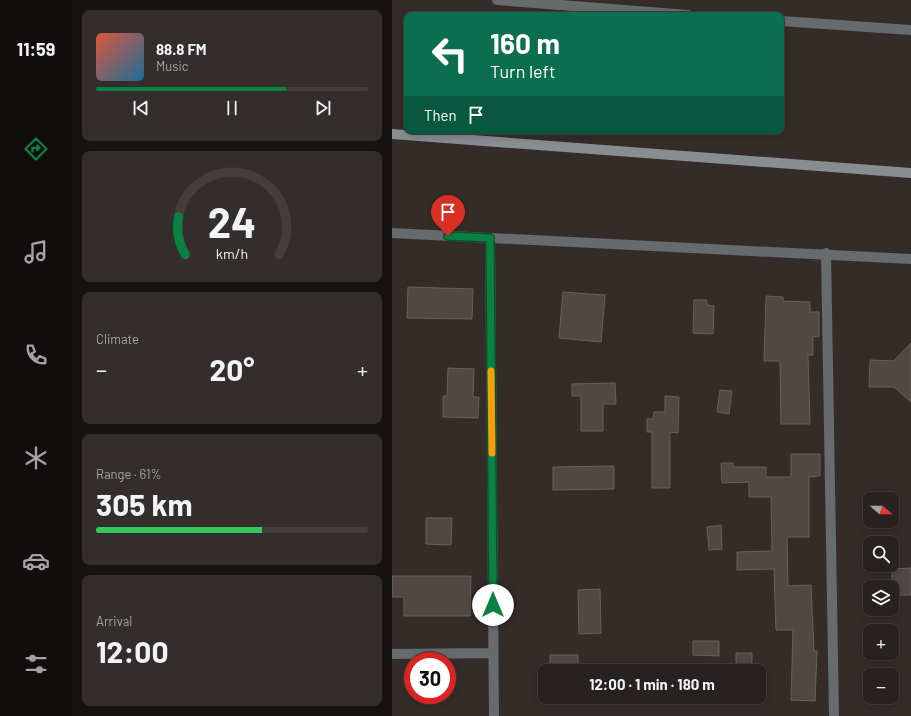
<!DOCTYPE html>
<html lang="en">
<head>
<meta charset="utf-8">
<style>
	body { margin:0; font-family:Barlow,sans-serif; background:#332e2c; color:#f1f3f6; height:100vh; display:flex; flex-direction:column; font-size:15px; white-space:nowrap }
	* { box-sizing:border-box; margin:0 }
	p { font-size:13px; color:#a4a3a4 }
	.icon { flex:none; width:22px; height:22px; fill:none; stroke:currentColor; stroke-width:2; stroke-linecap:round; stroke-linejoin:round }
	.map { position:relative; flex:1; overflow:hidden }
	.sheet { display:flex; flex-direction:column; gap:10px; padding:10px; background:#151211; width:320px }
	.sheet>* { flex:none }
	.banner { position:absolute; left:12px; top:12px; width:380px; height:122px; border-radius:8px; box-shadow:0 2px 10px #0003,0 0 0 1px #433e3d; background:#0b6e4f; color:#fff; overflow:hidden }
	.needle { width:26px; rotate:110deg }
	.fabs { position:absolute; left:471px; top:492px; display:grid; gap:8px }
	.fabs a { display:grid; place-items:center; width:36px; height:36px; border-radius:8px; background:#27211f; box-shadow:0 2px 10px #0003,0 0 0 1px #433e3d; font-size:20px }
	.speed { position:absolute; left:12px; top:652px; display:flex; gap:8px; font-size:20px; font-weight:700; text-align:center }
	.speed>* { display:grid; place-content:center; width:52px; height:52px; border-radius:50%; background:#27211f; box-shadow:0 2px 10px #0003,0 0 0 1px #433e3d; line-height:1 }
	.speed .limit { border:6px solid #d22; background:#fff; color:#111 }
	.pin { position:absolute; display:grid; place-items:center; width:34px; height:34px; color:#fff; margin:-41px -17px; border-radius:50% 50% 50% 0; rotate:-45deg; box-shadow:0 0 4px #0007 }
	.pin .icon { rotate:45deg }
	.me { position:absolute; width:44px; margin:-22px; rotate:0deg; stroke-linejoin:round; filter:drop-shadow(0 0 3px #0008) }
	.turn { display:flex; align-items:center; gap:14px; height:84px; padding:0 20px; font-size:18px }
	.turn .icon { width:52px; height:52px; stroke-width:2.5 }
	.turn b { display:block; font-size:28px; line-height:34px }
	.then { display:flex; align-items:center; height:38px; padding:0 20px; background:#0003; gap:8px; font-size:15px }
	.big { font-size:30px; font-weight:700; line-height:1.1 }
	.sheet .tile { flex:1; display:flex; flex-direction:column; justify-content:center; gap:6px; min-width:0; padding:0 14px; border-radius:8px; background:#332e2c }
	.sheet .dial { align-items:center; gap:0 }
	.dial svg { height:104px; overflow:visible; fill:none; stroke:#433e3d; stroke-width:7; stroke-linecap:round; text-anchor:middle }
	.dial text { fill:#f1f3f6; stroke:none }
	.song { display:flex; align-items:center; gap:12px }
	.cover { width:48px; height:48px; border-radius:6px; background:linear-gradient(135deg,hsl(10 70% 55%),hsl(200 70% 35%)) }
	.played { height:4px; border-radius:2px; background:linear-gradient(90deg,#0b8043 70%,#433e3d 70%) }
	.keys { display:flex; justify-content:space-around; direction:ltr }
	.heat { display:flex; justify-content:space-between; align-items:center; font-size:22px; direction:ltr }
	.charge { height:6px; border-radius:3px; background:linear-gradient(90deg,#34c759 61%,#433e3d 0) }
	.trip { position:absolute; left:146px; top:664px; width:228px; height:40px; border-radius:8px; background:#27211f; box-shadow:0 2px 10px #0003,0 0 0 1px #433e3d; font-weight:700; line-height:40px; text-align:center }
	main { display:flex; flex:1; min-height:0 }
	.menu { display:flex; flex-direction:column; width:72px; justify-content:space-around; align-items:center; background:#100d0c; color:#a4a3a4 }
	.menu .icon { width:28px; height:28px }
	.menu .active { color:#0b8043 }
	.menu b { font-size:18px; color:#f1f3f6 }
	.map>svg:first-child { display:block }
</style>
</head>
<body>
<main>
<nav class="menu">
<b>11:59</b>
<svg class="icon active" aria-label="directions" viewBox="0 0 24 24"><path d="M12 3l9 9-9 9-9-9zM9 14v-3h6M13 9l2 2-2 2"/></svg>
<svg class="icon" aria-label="music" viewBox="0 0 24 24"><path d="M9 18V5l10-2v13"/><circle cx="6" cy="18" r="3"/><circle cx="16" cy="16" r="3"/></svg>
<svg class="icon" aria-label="phone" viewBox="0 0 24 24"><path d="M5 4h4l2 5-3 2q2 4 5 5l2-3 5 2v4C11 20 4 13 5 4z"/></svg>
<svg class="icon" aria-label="climate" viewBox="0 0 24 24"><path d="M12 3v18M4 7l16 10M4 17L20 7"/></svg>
<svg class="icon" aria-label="car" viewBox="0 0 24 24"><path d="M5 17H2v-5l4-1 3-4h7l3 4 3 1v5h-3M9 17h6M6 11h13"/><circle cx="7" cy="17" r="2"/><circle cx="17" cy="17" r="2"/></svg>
<svg class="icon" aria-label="filters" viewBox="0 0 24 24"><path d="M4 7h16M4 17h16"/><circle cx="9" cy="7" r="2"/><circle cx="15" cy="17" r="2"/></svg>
</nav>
<section class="sheet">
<div class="tile">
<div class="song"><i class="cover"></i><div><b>88.8 FM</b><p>Music</p></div></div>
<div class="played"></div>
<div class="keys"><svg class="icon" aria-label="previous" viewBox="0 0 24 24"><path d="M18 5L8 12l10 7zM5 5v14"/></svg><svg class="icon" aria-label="pause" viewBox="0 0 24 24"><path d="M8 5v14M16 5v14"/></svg><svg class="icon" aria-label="next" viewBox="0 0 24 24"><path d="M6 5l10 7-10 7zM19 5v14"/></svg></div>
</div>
<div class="tile dial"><svg viewBox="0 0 100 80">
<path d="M14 69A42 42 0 1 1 86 69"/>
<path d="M14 69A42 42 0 0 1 9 40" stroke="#0b8043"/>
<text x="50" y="56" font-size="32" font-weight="700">24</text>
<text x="50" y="72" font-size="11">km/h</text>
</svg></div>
<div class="tile"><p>Climate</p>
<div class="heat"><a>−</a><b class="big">20°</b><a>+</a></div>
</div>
<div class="tile"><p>Range · 61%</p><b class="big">305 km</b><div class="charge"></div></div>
<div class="tile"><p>Arrival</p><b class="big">12:00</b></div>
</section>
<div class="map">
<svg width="519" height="716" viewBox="0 0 519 716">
	<rect width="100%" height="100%" fill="#342c29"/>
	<path fill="#514845" stroke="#6a605c" d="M16 287 81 289 80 319 15 318Z
		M171 292 213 295 209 342 167 338Z
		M374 296 391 297V301L418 302V312H427V337L421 336V355H416L418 424H389L388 361H372Z
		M302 300H315V305L322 306 321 334 301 333Z
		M519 343V402L502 387H477L478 360 502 361Z
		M56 368 82 369 81 397H87L86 418 51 417V396H55Z
		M223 383 224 404H211V431H189V396H180V384Z
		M328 390 340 391 337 414 325 412Z
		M273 396 287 397 286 433 278 432V488H260V432H255V419H261L262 412H273Z
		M399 454H428V476L417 477V537H395L396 586 419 585 422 651H425L423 701 399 700 401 630H384L382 569 345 570V552L380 551 379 497H357V482L330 483 329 463H341V467H374V477H399Z
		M222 466V489L161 490V467Z
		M34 518H60L59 545 34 544Z
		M329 525 330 549 317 550 315 527Z
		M519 568V595H500V569Z
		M0 576H79L78 616H12V597H0Z
		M208 589 209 633 187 634 186 590Z
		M301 641H327V656L301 655Z
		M344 653H360V671H344Z
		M158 655H186V671H158Z"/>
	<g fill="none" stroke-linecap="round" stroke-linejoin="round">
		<path stroke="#686b6e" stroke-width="10" d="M105 0 296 15
			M389 21 519 30
			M0 233 519 259
			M98 238 102 716
			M434 253 442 716
			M0 654 101 653"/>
		<path stroke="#888d92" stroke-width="10" d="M0 134 519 173"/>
	</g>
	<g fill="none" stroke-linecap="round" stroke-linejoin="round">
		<g stroke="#07532c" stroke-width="10">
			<path id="route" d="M56 236 98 238 101 605"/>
		</g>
		<use href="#route" stroke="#0b8043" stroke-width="7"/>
		<path stroke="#f59e0b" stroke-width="7" d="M99 371 100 453"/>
	</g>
</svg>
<div class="fabs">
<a><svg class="needle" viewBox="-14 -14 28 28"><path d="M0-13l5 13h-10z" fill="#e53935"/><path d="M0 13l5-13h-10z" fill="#a4a3a4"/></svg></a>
<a><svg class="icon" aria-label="search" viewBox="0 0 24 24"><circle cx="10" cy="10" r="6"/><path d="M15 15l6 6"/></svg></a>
<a><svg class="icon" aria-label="layers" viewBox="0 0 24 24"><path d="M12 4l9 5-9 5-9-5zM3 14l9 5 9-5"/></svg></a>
<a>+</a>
<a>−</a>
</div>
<div class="speed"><div class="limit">30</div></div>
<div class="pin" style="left:56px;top:236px;background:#d93025"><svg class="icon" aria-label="arrive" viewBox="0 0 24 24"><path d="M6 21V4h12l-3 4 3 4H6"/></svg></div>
<svg class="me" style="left:101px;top:605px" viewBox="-20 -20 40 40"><circle r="19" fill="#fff"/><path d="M0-13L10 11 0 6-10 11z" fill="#0b8043"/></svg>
<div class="trip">12:00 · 1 min · 180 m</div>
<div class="banner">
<div class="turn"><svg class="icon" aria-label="left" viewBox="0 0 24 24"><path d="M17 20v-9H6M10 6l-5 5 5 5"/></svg><div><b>160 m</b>Turn left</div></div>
<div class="then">Then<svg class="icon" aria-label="arrive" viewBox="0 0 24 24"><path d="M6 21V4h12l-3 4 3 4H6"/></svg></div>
</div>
</div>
</main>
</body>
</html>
